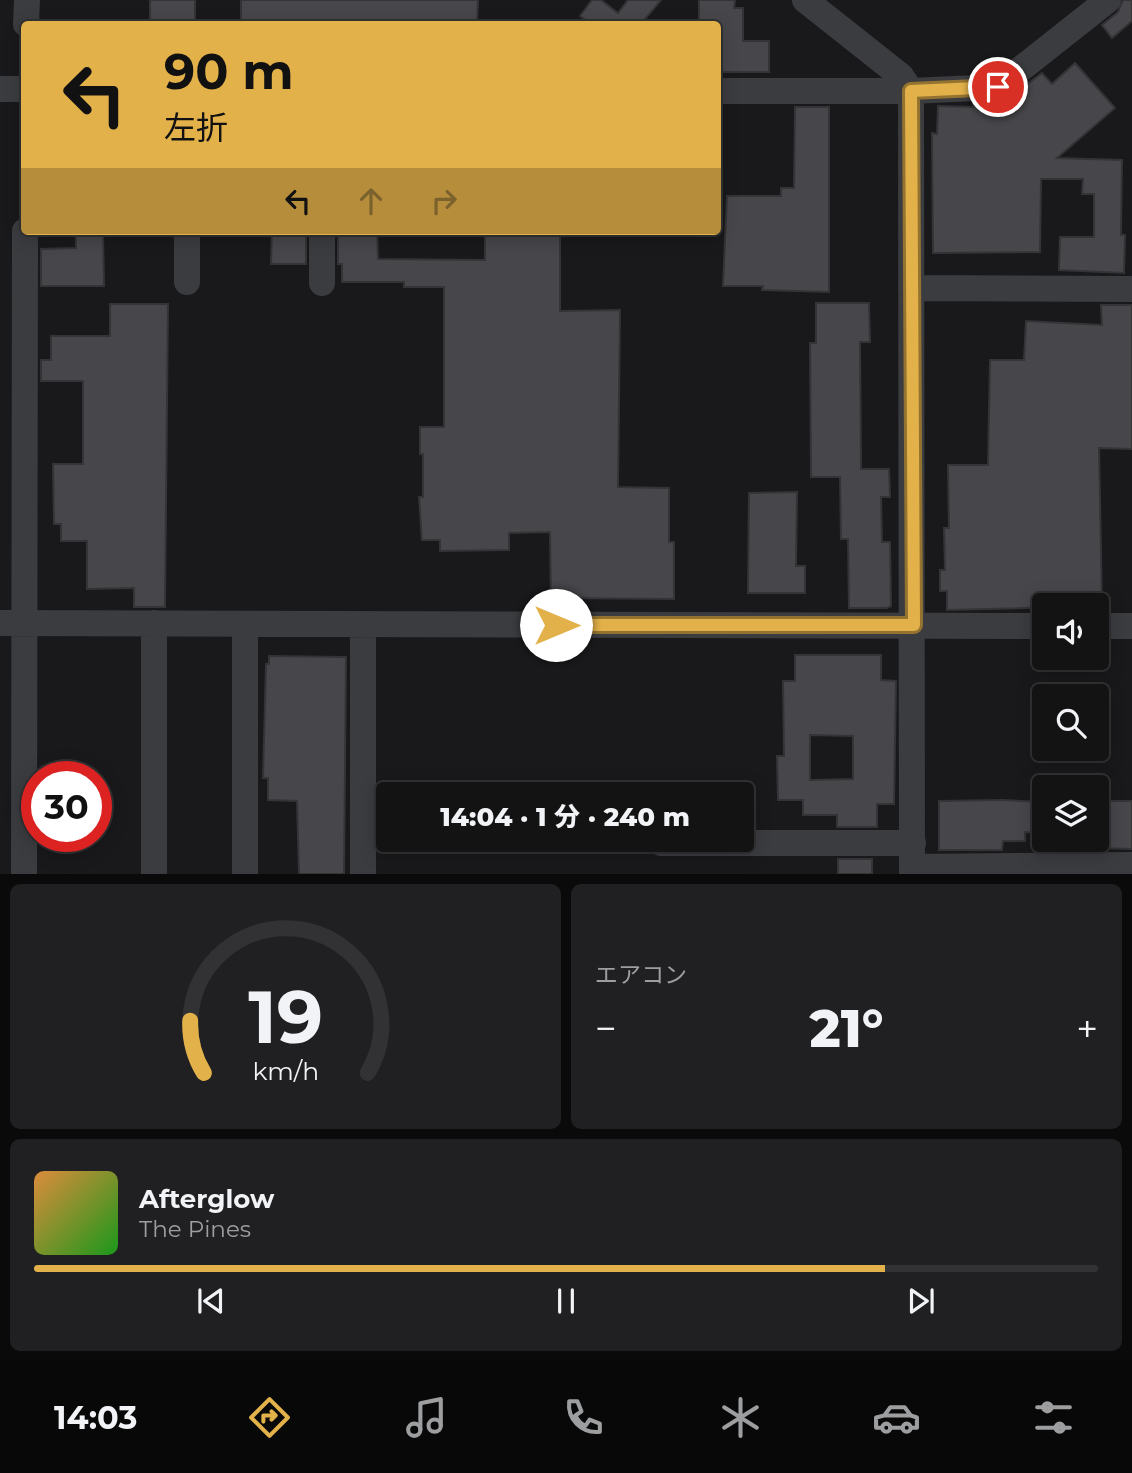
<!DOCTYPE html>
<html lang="ja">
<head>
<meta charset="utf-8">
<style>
	body { margin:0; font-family:Montserrat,"Noto Sans JP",sans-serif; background:#202022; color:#f1f3f6; height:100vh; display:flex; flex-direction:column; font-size:26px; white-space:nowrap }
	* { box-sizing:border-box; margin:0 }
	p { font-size:23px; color:#9d9ea0 }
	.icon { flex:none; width:38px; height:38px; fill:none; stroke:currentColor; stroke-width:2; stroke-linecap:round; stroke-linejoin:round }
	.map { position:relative; height:874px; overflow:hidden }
	.sheet { display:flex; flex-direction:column; gap:10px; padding:10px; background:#0a0a0b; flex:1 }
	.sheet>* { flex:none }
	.banner { position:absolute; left:21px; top:21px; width:700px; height:214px; border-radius:7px; box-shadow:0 4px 18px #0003,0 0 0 2px #323234; background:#e3b14a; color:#111; overflow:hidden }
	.buttons { position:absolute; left:1032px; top:593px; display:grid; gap:14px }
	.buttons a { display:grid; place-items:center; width:77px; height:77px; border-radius:7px; background:#131314; box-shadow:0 4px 18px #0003,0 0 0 2px #323234; font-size:35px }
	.speed { position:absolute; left:21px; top:761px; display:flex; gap:14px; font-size:35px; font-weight:700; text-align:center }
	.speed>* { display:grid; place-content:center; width:91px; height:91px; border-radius:50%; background:#131314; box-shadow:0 4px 18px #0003,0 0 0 2px #323234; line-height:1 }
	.speed .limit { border:10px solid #d22; background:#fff; color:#111 }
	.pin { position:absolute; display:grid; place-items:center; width:60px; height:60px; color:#fff; margin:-30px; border:4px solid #fff; border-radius:50%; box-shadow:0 2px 7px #0007 }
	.me { position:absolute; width:77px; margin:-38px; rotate:90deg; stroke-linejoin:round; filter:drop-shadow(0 0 5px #0008) }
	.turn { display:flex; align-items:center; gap:24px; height:147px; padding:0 28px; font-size:32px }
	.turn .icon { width:91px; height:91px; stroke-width:2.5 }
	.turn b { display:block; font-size:49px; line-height:60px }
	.lanes { display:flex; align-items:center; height:66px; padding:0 28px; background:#0003; justify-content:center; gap:35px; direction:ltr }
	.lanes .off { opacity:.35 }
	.big { font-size:52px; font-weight:800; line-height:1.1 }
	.sheet .tile { flex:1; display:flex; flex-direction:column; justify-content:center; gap:10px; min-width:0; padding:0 24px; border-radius:10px; background:#202022 }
	.sheet .dial { align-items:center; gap:0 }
	.dial svg { height:182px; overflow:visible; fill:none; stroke:#323234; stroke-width:7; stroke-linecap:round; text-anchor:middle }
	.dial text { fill:#f1f3f6; stroke:none }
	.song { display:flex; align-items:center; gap:21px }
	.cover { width:84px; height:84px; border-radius:10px; background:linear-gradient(135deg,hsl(30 70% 55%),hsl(120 70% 35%)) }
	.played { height:7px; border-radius:4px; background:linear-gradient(90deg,#e3b14a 80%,#323234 80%) }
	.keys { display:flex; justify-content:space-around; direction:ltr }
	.heat { display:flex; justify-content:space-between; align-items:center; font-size:38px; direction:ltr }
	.sheet .tiles { flex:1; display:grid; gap:10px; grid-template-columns:1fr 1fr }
	.tile:last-child { grid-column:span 2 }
	.trip { position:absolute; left:376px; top:782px; width:378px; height:70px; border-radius:7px; background:#131314; box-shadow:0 4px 18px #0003,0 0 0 2px #323234; font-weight:800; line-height:70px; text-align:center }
	.dock { display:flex; height:112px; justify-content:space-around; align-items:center; background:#080808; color:#9d9ea0 }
	.dock .icon { width:49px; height:49px }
	.dock .on { color:#e3b14a }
	.dock b { font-size:32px; color:#f1f3f6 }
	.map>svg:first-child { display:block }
</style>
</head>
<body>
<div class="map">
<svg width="1132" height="875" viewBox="0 0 1132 875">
	<rect width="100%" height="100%" fill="#19191b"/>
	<path fill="#47474b" stroke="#343437" stroke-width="2" fill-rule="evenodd" d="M150 0H195V24H150Z
		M241 0H478L477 24H241Z
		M592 0H601L618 13 628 0H661L641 24H591L580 16Z
		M699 0H735L734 8H743V41H769V72H718V24H699Z
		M1123 0H1132V21L1112 38 1102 25 1118 12Z
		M1075 63 1115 108 1057 158 1122 160 1121 235H1125L1124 273 1059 270 1060 237H1094V194H1082L1083 179H1041L1040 252 933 253 932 133 937 134 938 106 973 107V104L1002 103 1042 73 1052 84Z
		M795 107H829V292L762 290 763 286H723L727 196H781V188H794Z
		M76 231H103L104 286H41V249L76 248Z
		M272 231H306V264H271Z
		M338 231H377L378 259 485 260V231H560V311L620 310 618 487 669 488V542H674V599L551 598 550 532 509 533V550L440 551V540H422L419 497H423V454H420V427H444V287H404V282H342V264H338Z
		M816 303H869L870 342H860L861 469H889L890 497H881L882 542H890L891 606 887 608H849L848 539H841L840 477H811L810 343H816Z
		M110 304H168L165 607H134V588L87 589V541H61V524H54L53 464H83V381H41V360H51V336H110Z
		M1101 305H1132V449L1099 448 1102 606 947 610V591H940V570H945L944 528H949L948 465H988L990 360H1024L1026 321 1102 325Z
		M797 492 796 566H805V593H748L749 493Z
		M795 655H881V680L896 681 894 804H877V827H837V815H803V800H778L777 756H784L783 681H795ZM810 735 853 736V779L810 780Z
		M269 656 346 657 344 874H299L297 801 268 800V778H263L266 664H269Z
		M1002 800 1045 802V833L1025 832V841H1003L1002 850H939V801Z
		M1097 801H1132V849L1097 848Z
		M838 859H872V874H838Z"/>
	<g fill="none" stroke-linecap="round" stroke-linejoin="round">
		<path stroke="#3b3c40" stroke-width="26" d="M805 0 901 76 911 91 912 875
			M26 24 27 0
			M0 89H24
			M718 91H911L998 87 1108 0
			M187 282V231
			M322 283V231
			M911 288 1132 289
			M0 623 1045 626
			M363 625V875
			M1097 626H1132
			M661 843H913
			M912 867 1132 865
			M24 875 25 231
			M154 875V623
			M245 875V624"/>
	</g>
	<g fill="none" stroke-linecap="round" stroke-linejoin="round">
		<g stroke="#947330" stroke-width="18">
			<path id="route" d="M556 625H914L911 91 998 87"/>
		</g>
		<use href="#route" stroke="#e3b14a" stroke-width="12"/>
	</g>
</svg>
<div class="buttons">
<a><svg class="icon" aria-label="sound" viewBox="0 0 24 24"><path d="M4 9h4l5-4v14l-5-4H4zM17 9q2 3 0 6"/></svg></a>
<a><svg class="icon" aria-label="search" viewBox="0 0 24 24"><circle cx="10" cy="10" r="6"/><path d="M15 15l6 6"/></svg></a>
<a><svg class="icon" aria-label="layers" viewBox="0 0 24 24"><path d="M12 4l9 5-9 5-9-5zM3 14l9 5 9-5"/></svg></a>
</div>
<div class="speed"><div class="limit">30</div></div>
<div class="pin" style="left:998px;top:87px;background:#d93025"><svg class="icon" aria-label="arrive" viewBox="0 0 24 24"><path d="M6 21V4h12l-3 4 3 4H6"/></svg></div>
<svg class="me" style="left:556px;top:625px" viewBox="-20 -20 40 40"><circle r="19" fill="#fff"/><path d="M0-13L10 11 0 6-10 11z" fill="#e3b14a"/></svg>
<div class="trip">14:04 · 1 分 · 240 m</div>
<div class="banner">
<div class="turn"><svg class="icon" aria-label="left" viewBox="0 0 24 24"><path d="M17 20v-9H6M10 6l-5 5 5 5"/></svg><div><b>90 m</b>左折</div></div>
<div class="lanes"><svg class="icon" aria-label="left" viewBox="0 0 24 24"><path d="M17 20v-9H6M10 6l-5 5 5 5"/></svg><svg class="icon off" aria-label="ahead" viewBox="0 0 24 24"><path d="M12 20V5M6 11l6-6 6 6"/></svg><svg class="icon off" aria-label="right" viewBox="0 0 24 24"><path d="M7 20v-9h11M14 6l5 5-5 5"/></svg></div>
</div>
</div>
<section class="sheet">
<div class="tiles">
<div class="tile dial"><svg viewBox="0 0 100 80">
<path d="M14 69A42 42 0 1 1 86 69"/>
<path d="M14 69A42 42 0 0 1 8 46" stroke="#e3b14a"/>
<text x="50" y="56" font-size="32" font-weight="700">19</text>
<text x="50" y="72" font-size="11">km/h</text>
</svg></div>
<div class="tile"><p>エアコン</p>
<div class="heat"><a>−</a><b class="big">21°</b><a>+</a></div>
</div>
<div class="tile">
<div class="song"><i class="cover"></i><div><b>Afterglow</b><p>The Pines</p></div></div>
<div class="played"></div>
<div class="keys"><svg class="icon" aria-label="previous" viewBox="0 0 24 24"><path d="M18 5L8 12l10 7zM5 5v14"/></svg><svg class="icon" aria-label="pause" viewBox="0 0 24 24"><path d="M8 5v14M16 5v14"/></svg><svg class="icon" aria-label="next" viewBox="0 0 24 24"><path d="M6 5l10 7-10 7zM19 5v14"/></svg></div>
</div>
</div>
</section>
<nav class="dock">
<b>14:03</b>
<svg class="icon on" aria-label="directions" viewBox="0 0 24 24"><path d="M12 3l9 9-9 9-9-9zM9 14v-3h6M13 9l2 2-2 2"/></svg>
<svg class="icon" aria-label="music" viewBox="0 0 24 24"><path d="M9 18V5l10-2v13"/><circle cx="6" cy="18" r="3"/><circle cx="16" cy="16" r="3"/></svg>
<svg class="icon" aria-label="phone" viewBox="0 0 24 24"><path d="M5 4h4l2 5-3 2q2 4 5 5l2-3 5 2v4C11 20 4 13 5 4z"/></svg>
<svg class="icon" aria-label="climate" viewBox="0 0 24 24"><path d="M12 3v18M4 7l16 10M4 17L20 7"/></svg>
<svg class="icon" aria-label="car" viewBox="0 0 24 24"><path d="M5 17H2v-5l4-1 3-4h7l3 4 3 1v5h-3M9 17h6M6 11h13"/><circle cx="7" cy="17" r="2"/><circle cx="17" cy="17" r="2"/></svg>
<svg class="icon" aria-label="filters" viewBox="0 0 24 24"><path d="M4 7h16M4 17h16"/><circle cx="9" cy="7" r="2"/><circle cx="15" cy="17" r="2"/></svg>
</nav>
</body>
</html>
